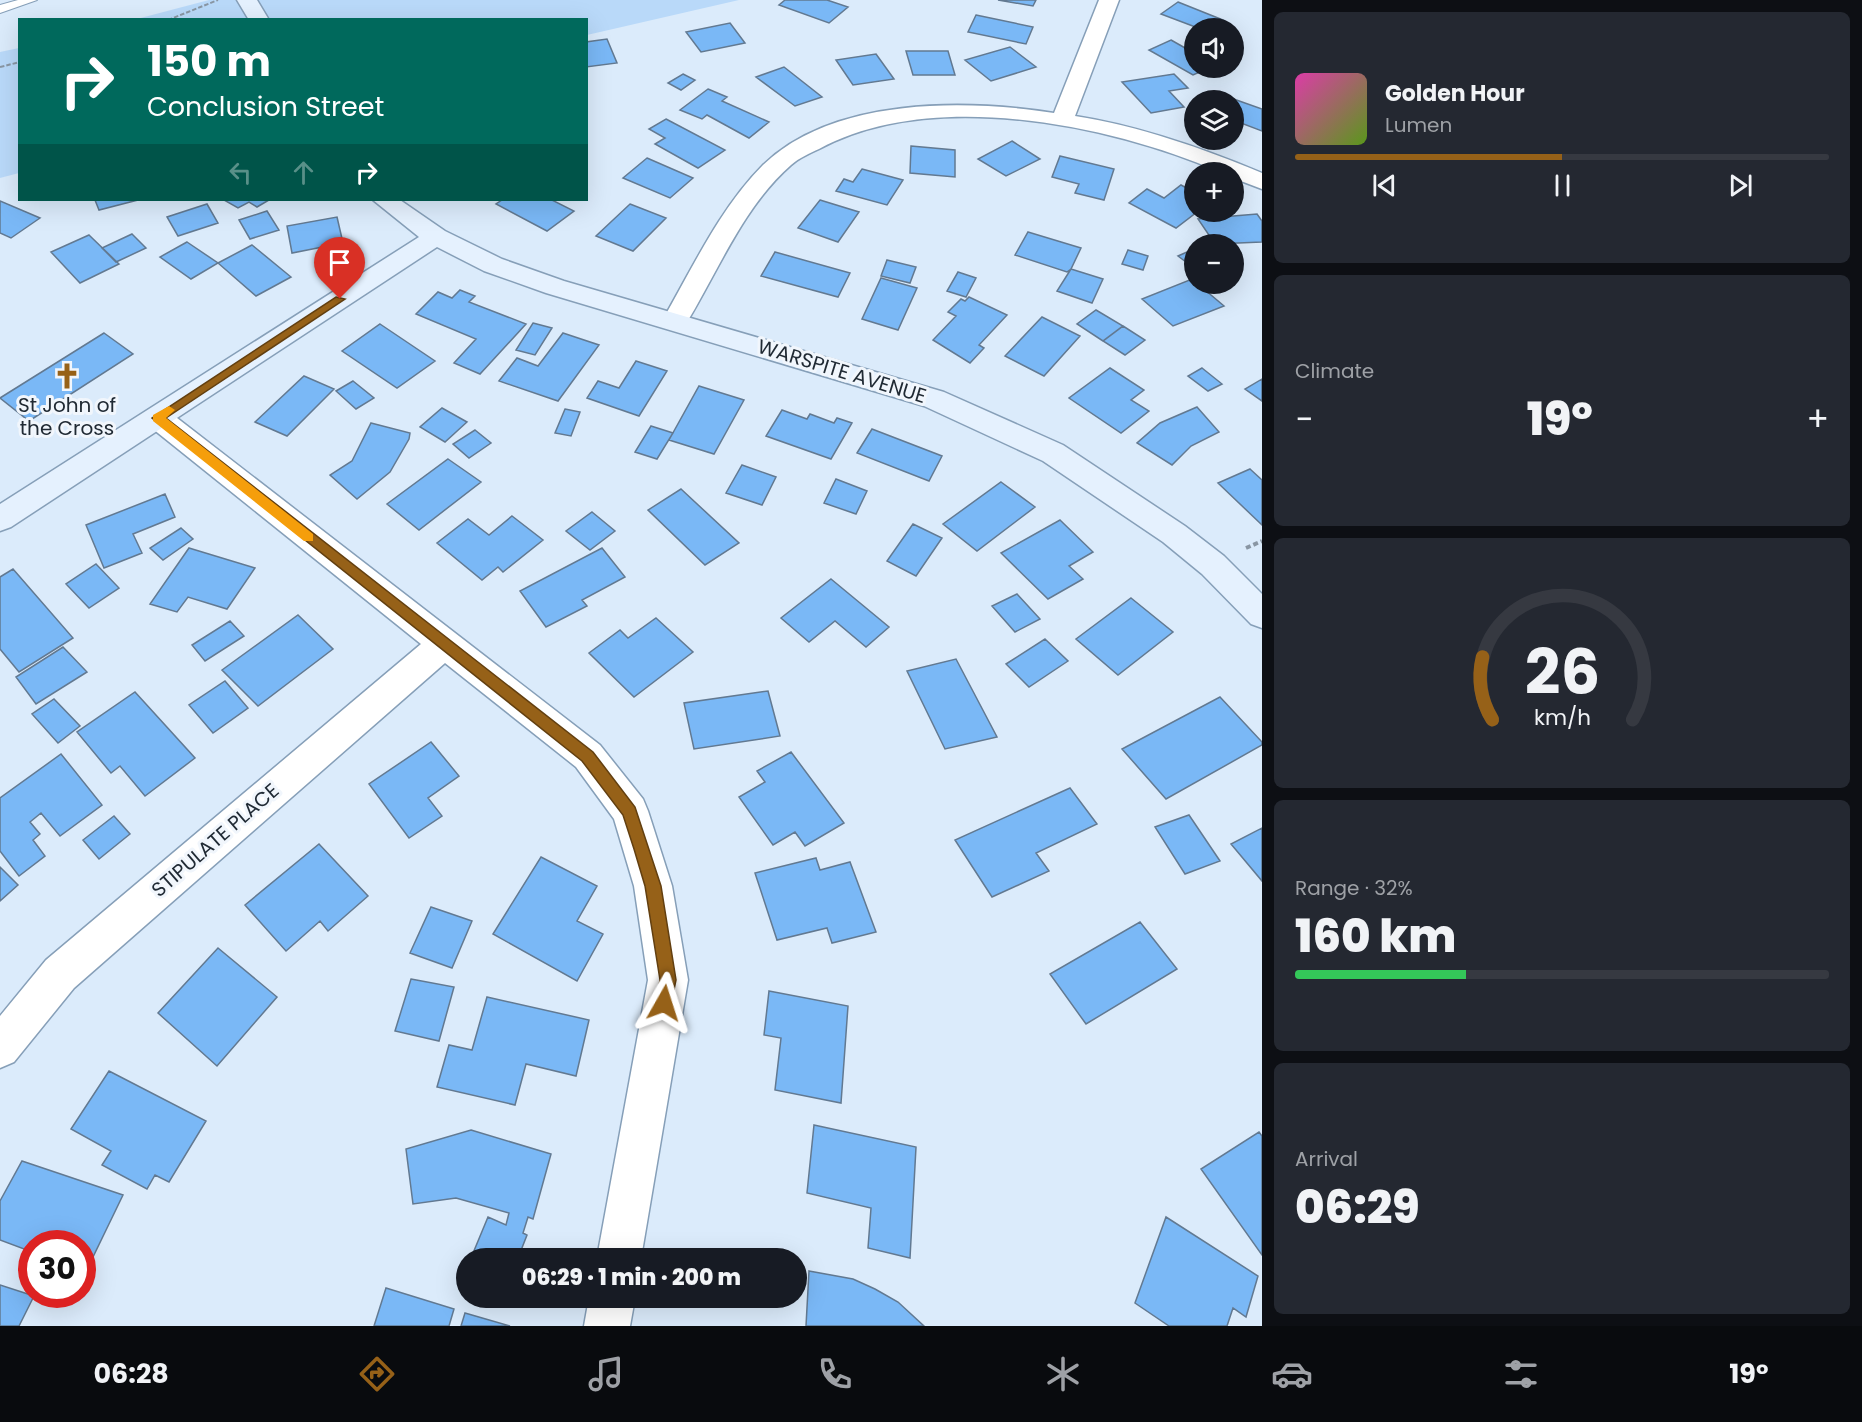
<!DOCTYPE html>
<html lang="en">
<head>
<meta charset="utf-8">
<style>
	body { margin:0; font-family:Poppins,sans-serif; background:#242831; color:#f1f3f6; height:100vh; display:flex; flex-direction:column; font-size:22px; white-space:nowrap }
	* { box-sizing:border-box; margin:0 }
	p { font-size:20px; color:#9ea1a6 }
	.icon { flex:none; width:33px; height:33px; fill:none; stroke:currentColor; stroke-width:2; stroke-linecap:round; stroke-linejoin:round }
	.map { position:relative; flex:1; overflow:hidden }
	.panel { display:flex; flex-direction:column; gap:12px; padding:12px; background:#0d0f14; width:600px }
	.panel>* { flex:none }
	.hud { position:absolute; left:18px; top:18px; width:570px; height:183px; border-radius:0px; box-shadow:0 6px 24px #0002; background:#00695c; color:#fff; overflow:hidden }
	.tools { position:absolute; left:1184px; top:18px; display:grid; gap:12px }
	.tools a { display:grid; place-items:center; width:60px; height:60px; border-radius:50%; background:#171b24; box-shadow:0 6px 24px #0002; font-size:30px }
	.speed { position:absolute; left:18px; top:1230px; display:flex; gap:12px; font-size:30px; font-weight:700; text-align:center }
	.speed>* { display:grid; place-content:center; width:78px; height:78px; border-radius:50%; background:#171b24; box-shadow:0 6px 24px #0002; line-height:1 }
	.speed .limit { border:9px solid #d22; background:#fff; color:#111 }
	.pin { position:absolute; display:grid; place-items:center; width:51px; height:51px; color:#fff; margin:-62px -26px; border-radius:50% 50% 50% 0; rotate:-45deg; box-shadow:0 0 6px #0007 }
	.pin .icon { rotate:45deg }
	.me { position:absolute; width:66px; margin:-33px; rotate:6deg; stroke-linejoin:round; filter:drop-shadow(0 0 4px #0008) }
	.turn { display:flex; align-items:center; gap:21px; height:126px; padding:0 30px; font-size:27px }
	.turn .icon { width:78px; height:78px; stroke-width:2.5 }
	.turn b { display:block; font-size:42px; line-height:51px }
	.lanes { display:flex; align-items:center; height:57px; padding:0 30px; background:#0003; justify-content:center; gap:30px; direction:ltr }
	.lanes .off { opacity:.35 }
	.big { font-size:45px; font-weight:800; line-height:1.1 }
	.panel .widget { flex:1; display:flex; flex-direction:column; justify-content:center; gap:9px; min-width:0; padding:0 21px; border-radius:9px; background:#242831 }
	.panel .dial { align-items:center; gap:0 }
	.dial svg { height:156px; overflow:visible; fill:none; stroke:#363941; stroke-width:7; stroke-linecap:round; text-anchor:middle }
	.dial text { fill:#f1f3f6; stroke:none }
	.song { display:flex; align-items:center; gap:18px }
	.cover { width:72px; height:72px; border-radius:9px; background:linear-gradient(135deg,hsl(320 70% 55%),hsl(90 70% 35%)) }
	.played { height:6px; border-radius:3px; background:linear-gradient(90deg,#966118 50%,#363941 50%) }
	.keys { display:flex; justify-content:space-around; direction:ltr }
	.heat { display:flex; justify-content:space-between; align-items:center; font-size:33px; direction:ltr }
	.charge { height:9px; border-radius:4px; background:linear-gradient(90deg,#34c759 32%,#363941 0) }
	.trip { position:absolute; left:456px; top:1248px; width:351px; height:60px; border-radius:30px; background:#171b24; box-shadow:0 6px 24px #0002; font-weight:800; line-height:60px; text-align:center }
	.tab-bar { display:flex; height:96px; justify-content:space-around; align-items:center; background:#090b0e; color:#9ea1a6 }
	.tab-bar .icon { width:42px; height:42px }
	.tab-bar .active { color:#966118 }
	.tab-bar b { font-size:27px; color:#f1f3f6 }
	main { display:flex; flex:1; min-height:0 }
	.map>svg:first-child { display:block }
</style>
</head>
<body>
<main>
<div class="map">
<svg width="1262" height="1326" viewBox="0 0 1262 1326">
	<rect width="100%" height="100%" fill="#dbebfb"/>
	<path fill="#b9d9f9" d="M209 0H739L587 35 586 20H133Z
		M19 48V173L0 178V52Z"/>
	<path fill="#7ab8f6" stroke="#627991" stroke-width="1.5" d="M785 0H827L848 7 829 23 779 5Z
		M998 0H1036L1033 6Z
		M1178 2 1223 20 1212 28H1198L1161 14Z
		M976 15 1033 27 1026 44 968 32Z
		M730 23 745 43 701 52 686 32Z
		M607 39 617 63 586 67V42Z
		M1171 40 1194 53V68H1209L1193 75 1149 50Z
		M1010 47 1036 67 991 81 965 60Z
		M906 51H948L955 75H913Z
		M876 54 894 79 853 85 836 60Z
		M784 67 822 97 795 106 756 77Z
		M683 74 695 80 681 90 668 83Z
		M1174 74 1188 88 1169 91 1184 107 1151 113 1122 82Z
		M708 89 727 97 722 101 769 122 749 138 707 115 702 119 680 110Z
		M1228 97 1262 109V131L1233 120V100H1225Z
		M666 119 725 150 698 168 655 144 665 138 649 129Z
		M1012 141 1040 159 1006 176 978 159Z
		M911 146 955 150V177L910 173Z
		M1060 156 1114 169 1104 200 1075 193 1079 184 1052 177Z
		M647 158 693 178 670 198 623 178Z
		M862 169 903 180 887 205 836 191 844 179 853 182Z
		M1181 185 1194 192V212H1197L1176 228 1129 203 1147 189 1164 198Z
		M95 200H138L99 210Z
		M224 200H269L257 207 249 202 238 208Z
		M502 200H552L574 211 547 231 496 204Z
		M820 200 859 212 838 242 798 228Z
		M0 201 40 218 11 238 0 233Z
		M207 204 218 223 178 236 167 217Z
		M630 204 666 218 633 251 596 236Z
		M267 211 279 230 250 239 239 220Z
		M1257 214 1262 221V242L1215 244 1198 219Z
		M337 217 343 243 292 253 287 226Z
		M1028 232 1081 248 1071 269 1067 272 1015 255Z
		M132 234 146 248 116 262 102 248Z
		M89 235 119 264 80 283 51 252Z
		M187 242 218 263 191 279 160 257Z
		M252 245 291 277 256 296 218 263Z
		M1194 249V268L1178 256Z
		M1128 250 1148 256 1143 270 1122 264Z
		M775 252 850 273 838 297 761 276Z
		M887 260 916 267 910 283 881 276Z
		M1071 269 1103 279 1092 303 1057 291Z
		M958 272 976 278 966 297 947 291Z
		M881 278 917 288 898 330 862 319Z
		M1192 279 1224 306 1173 326 1142 299Z
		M460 290 475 296 469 302 526 324 480 374 454 363 476 339 416 314 438 292 452 298Z
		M969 297 1007 315 979 345 984 348 970 363 933 340 956 316 948 312 961 299 965 301Z
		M1096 310 1123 326 1103 341 1077 324Z
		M1042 317 1080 336 1044 376 1005 356Z
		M533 323 552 328 535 355 516 350Z
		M380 324 435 361 397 388 342 351Z
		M1123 326 1145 340 1125 355 1103 341Z
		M104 333 133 354 29 421 0 398Z
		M563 333 599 345 558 401 499 381 517 358 538 366Z
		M636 361 667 371 639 416 587 398 598 381 619 388Z
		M1110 368 1144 390 1131 400 1149 411 1121 433 1069 398Z
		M1202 368 1222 384 1208 391 1188 376Z
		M304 376 334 389 287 436 255 422Z
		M1262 379V401L1245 389Z
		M353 381 374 398 356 409 336 391Z
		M699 386 744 400 714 454 669 440Z
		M1197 407 1219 432 1191 446 1172 465 1137 443 1160 423Z
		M442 408 467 422 445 442 420 427Z
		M565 409 580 412 571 436 555 433Z
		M782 410 807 419 810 414 834 423 837 418 852 423 831 459 766 436Z
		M371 423 410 433 409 439 390 472 357 499 330 475 352 461Z
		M651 426 673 433 657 459 635 452Z
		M872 429 942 456 929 481 857 453Z
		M475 430 491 443 469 458 453 444Z
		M448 459 481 482 419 530 387 504Z
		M742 465 776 477 762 505 726 493Z
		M1250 469 1262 480V525L1218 483Z
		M836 479 867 491 856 514 824 503Z
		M1001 482 1035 507 977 551 943 524Z
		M681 489 739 543 705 565 648 510Z
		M165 494 175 517 133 534 142 553 104 568 86 525Z
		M592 512 615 531 590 550 566 531Z
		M512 516 543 540 503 572 498 567 482 580 437 543 468 519 489 535Z
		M1060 520 1093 552 1069 566 1083 579 1048 599 1001 553Z
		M913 524 942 538 916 576 887 561Z
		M181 528 193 539 163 560 150 548Z
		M189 548 255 568 227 609 188 597 177 612 150 604Z
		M602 548 625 577 582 600 587 606 546 627 520 591Z
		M96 564 119 588 89 608 66 584Z
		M13 569 73 638 19 672 0 649V577Z
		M831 579 889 627 866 647 835 621 809 642 781 618Z
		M1017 594 1040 619 1015 632 992 606Z
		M1131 598 1173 632 1118 675 1076 639Z
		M298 615 333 649 258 706 222 670Z
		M656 618 693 652 634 697 589 653 620 630 628 638Z
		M230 621 244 636 205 661 192 645Z
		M1045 639 1068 661 1029 687 1006 664Z
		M63 647 87 672 36 704 16 677Z
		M956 659 997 737 945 749 907 671Z
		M225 681 248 708 213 733 189 705Z
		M768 691 780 736 694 749 684 703Z
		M135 692 195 758 145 796 120 766 111 773 77 732Z
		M1220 697 1262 742V745L1166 799 1122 749Z
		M54 699 80 726 58 743 32 714Z
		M431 742 459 776 428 798 442 816 409 838 369 784Z
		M791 752 844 823 805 846 795 832 773 845 739 797 765 782 757 771Z
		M61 754 102 805 60 836 41 813 30 822 40 834 33 840 45 856 19 876 0 851V798Z
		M1070 788 1097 824 1036 853 1049 871 992 897 955 840Z
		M1189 815 1220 861 1185 874 1155 827Z
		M114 816 130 834 99 859 83 840Z
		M1262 828V881L1231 844Z
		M319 844 368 896 328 931 320 921 286 951 245 905Z
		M541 857 597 886 577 921 603 934 577 981 493 934Z
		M816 858 820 870 850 862 876 932 832 943 827 928 777 940 755 873Z
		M0 867 18 885 0 901Z
		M431 907 472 921 452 968 410 953Z
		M1140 922 1177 969 1086 1024 1050 974Z
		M218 948 277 997 217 1066 158 1013Z
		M411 979 454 987 439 1041 395 1031Z
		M769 991 848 1006 841 1103 775 1090 781 1038 764 1035Z
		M487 997 589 1020 576 1076 526 1064 515 1105 437 1087 449 1045 472 1050Z
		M109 1071 206 1121 169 1182 155 1175 147 1189 102 1165 111 1151 71 1129Z
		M814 1125 916 1147 910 1258 868 1248 871 1208 807 1193Z
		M471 1130 551 1154 533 1219 528 1217 523 1233 527 1235 518 1258H471L488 1217 506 1225 509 1213 456 1198 413 1204 406 1149Z
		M1259 1132 1262 1136V1255L1201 1169Z
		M22 1161 123 1195 92 1259 82 1255V1244H32V1252L0 1240V1201Z
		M1166 1217 1258 1276 1246 1317 1233 1308 1227 1326H1169L1135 1303Z
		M809 1271 853 1279 875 1289 898 1302 924 1326H806Z
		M0 1285 34 1296 19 1326H0Z
		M386 1288 454 1309 449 1326H374Z
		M465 1313 510 1326H461Z"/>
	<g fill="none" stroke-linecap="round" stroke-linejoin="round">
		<g stroke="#869fb8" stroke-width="2">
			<path id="lane" d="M18 0H37L0 13V5Z"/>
		</g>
		<g stroke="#869fb8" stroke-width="3">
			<path id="street" d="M1099 0H1119L1075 116C1139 126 1202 148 1262 173V189L1233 178V172H1220C1109 124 931 88 819 149 810 153 799 158 791 165 742 208 718 272 684 327L675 330 666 327 662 321C692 269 720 208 763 165 833 97 965 99 1054 113Z
				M158 408 168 411 600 745 643 799 648 811 672 886 688 980 641 1258H597L648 980 634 886 614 819 576 767 445 663 74 988 14 1062 0 1068V1016L46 960 421 644 148 425 144 418 148 411Z
				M589 1298H635L630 1326H584Z"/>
		</g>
		<g stroke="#869fb8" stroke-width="3">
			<path id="secondary" d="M237 0H257L269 20H249Z
				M373 200H400L445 231 502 259 564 281 944 392 1063 445 1185 526 1224 556 1262 594V628L1251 624 1202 574 1163 542 1043 461 924 406 546 293 484 271 437 247 11 527 0 531V504L419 237Z"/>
		</g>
		<path stroke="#8996a3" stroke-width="2" stroke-dasharray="4.5 2" stroke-linecap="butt" d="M168 20 218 0
			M0 67 20 62"/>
		<path stroke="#8996a3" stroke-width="4" stroke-dasharray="5 3" stroke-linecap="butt" d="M1246 548 1262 541"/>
		<use href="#lane" fill="#fff" fill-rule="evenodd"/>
		<use href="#street" fill="#fff" fill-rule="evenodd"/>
		<use href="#secondary" fill="#e5f1fe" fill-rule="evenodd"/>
	</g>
	<path fill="#966118" stroke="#623f10" stroke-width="1.5" d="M336 297 345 299 166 418 593 752 635 807 661 886 676 980 670 1009 664 1011 658 1009 656 1003 660 980 645 886 634 849 623 815 582 761 152 418Z"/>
	<path fill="#f59e0b" d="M169 406 175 410 166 418 313 534V541H304L153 421V415Z"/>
	<defs>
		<g id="church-bare" transform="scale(2.07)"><path d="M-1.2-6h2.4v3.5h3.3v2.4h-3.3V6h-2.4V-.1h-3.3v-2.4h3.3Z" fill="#966118" stroke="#f1f6fc" stroke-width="2.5" paint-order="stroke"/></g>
	</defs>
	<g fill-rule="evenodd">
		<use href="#church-bare" x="67" y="376"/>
	</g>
	<g text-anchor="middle" stroke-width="6" stroke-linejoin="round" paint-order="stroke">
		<g font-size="20" fill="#202a34" stroke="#f1f6fc">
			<text transform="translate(842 371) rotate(17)" y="7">WARSPITE AVENUE</text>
			<text transform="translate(215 840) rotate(-41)" y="7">STIPULATE PLACE</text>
		</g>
		<g font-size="20" fill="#202a34" stroke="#f1f6fc">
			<text x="67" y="412">St John of<tspan x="67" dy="23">the Cross</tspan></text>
		</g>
	</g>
</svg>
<div class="tools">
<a><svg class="icon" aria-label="sound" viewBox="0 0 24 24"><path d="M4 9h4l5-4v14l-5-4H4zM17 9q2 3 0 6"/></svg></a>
<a><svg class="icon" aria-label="layers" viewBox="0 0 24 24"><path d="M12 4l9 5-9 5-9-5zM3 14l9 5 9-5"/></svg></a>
<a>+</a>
<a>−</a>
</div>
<div class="speed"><div class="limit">30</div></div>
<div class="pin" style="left:340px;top:299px;background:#d93025"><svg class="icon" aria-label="arrive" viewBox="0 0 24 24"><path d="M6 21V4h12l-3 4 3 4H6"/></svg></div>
<svg class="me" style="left:664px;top:1003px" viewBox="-20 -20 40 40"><path d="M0-17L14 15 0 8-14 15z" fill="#966118" stroke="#fff" stroke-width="4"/></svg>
<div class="trip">06:29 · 1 min · 200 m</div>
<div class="hud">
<div class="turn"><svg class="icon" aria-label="right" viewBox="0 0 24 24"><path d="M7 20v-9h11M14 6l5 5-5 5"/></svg><div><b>150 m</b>Conclusion Street</div></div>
<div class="lanes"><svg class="icon off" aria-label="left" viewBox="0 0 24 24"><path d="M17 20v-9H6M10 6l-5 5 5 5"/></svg><svg class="icon off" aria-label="ahead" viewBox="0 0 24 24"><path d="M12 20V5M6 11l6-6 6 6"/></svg><svg class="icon" aria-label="right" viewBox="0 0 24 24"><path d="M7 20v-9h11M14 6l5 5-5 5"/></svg></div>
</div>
</div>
<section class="panel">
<div class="widget">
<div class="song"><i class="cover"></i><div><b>Golden Hour</b><p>Lumen</p></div></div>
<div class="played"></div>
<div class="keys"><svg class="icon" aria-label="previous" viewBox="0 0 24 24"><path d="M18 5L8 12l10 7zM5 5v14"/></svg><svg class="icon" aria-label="pause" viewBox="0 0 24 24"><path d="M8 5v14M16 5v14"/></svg><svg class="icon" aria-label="next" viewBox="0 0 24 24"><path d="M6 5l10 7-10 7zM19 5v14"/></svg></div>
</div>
<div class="widget"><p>Climate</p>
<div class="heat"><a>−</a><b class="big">19°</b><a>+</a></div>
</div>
<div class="widget dial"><svg viewBox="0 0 100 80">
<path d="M14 69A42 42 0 1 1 86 69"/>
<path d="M14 69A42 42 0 0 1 9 37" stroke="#966118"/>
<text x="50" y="56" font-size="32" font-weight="700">26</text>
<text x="50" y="72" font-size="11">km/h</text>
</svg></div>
<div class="widget"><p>Range · 32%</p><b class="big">160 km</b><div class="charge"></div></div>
<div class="widget"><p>Arrival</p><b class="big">06:29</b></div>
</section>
</main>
<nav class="tab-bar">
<b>06:28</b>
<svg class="icon active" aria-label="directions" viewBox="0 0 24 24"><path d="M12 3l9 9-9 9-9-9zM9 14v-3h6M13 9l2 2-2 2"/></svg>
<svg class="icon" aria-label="music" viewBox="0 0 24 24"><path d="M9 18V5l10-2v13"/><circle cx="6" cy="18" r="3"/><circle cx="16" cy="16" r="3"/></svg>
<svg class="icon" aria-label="phone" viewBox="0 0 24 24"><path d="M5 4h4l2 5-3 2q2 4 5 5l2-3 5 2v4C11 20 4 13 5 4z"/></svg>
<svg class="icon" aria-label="climate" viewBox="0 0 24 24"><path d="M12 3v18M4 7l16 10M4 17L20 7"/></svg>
<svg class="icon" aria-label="car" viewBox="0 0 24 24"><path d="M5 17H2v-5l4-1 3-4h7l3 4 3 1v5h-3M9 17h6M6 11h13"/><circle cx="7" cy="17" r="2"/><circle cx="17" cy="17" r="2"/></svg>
<svg class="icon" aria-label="filters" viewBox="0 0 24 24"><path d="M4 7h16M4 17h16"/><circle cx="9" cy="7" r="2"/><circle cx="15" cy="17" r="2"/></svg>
<b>19°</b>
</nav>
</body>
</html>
